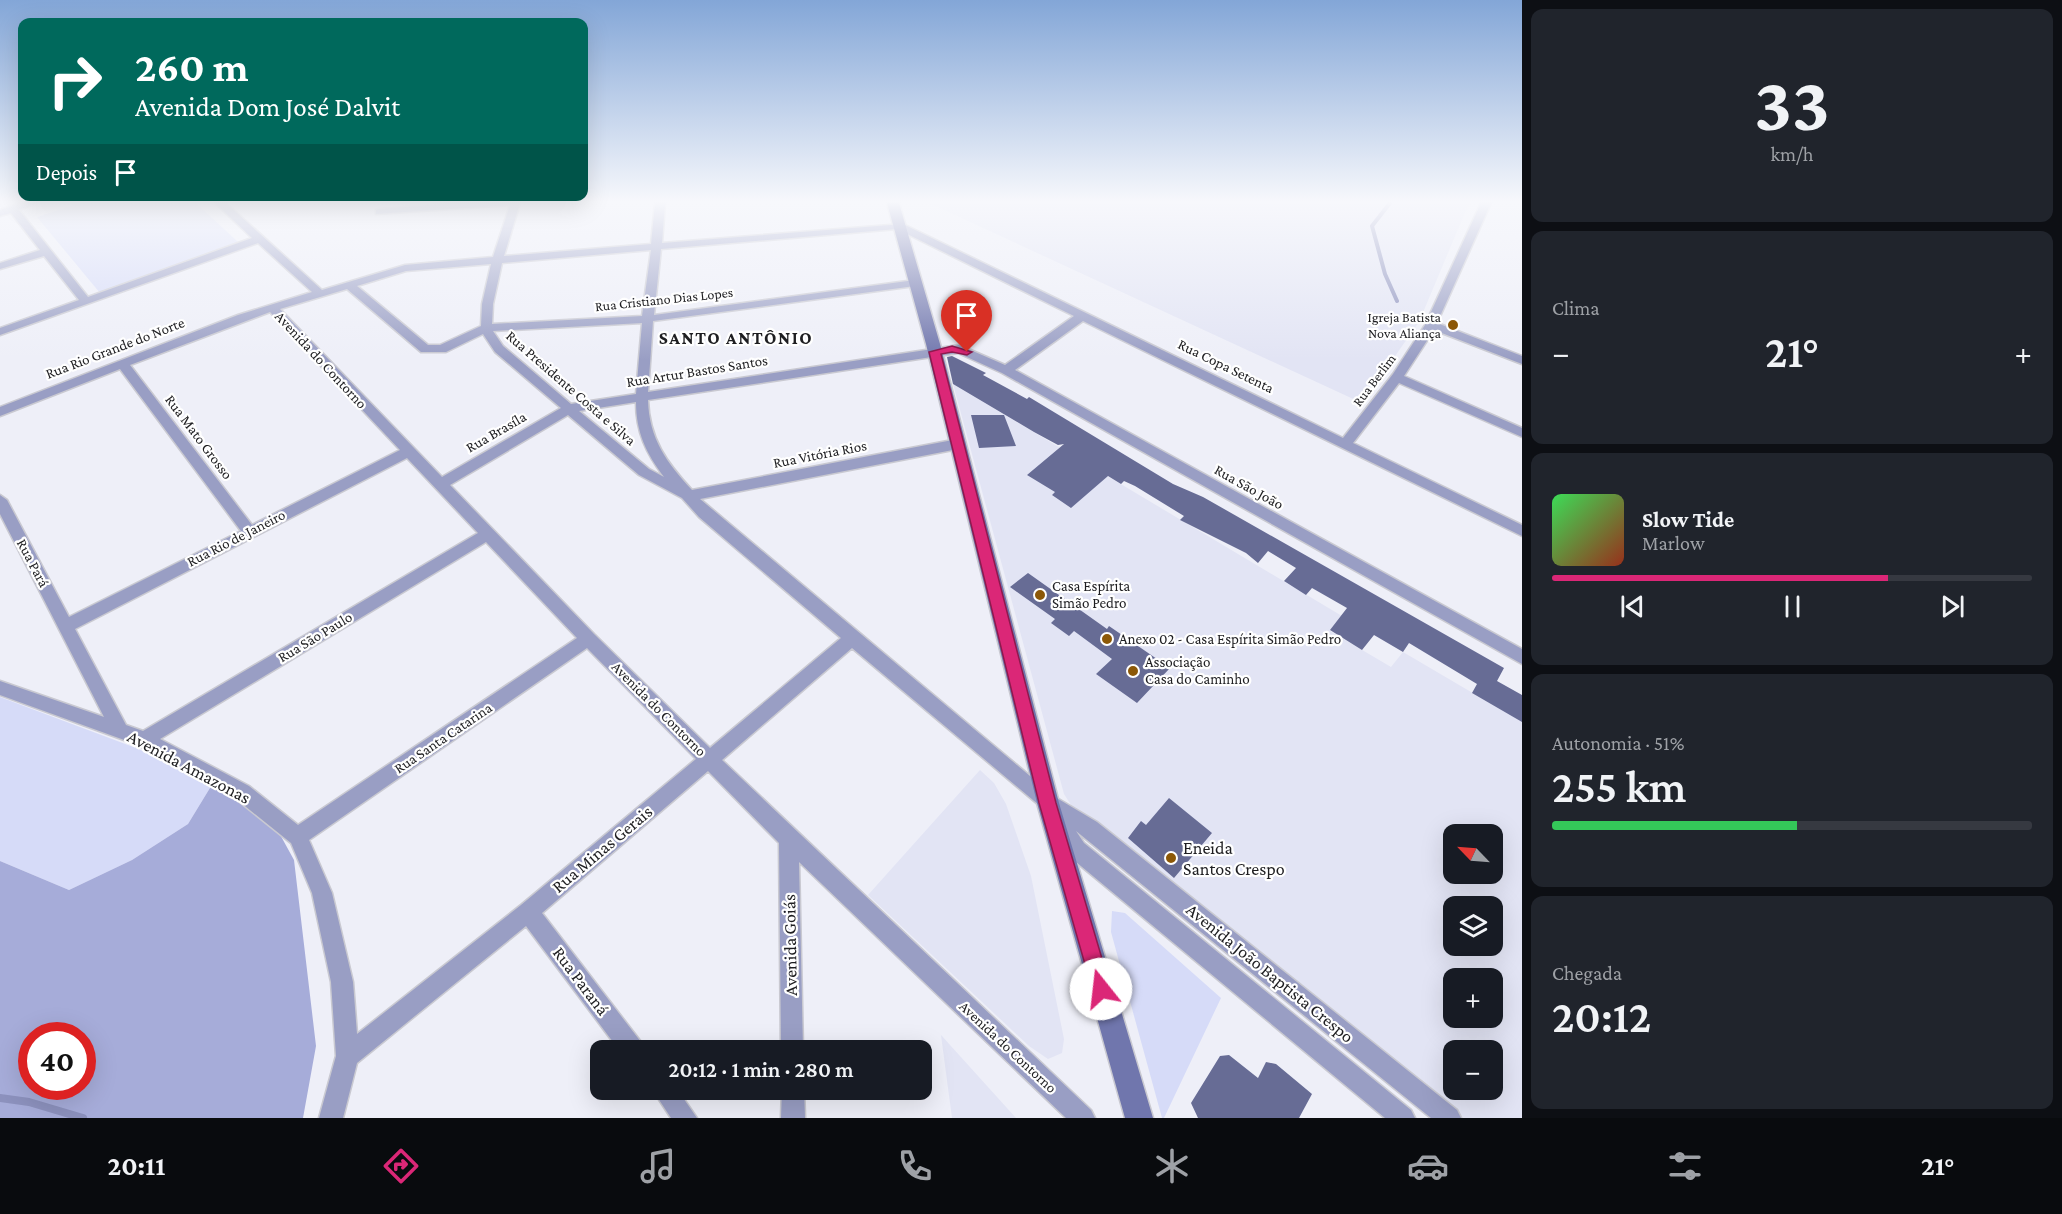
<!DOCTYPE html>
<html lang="pt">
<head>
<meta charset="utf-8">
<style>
	body { margin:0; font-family:"Crimson Pro",serif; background:#20242c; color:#f1f3f6; height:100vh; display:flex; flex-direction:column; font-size:22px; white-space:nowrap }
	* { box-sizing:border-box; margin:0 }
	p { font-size:20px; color:#9ea1a6 }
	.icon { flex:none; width:33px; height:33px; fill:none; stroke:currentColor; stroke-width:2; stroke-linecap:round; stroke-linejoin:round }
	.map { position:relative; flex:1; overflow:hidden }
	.drawer { display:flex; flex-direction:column; gap:9px; padding:9px; background:#0d0f14; width:540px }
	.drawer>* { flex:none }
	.hud { position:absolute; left:18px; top:18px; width:570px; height:183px; border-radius:12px; box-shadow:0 6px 24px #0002; background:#00695c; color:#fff; overflow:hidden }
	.needle { width:39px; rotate:295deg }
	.fabs { position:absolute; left:1443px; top:824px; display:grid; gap:12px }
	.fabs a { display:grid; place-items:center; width:60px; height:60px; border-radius:12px; background:#171b24; box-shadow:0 6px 24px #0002; font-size:30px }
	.speed { position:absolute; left:18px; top:1022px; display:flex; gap:12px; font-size:30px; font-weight:700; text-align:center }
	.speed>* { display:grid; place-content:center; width:78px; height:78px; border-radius:50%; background:#171b24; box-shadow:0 6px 24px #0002; line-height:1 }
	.speed .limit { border:9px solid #d22; background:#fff; color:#111 }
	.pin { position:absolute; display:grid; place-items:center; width:51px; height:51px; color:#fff; margin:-62px -26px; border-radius:50% 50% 50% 0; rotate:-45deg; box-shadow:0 0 6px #0007 }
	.pin .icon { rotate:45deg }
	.me { position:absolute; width:66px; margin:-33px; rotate:344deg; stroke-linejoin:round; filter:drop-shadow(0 0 4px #0008) }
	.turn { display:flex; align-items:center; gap:21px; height:126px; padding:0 18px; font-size:27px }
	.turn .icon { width:78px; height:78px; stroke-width:2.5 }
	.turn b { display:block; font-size:42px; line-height:51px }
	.then { display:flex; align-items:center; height:57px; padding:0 18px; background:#0003; gap:12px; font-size:22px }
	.big { font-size:45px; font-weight:600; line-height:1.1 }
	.drawer .widget { flex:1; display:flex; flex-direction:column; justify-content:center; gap:9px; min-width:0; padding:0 21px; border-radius:12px; background:#20242c }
	.drawer .dial { align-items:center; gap:0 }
	.dial b { font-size:78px; line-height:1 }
	.song { display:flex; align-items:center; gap:18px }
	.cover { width:72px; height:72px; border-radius:9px; background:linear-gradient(135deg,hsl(130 70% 55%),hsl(10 70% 35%)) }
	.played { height:6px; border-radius:3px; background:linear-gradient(90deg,#db2777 70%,#363941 70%) }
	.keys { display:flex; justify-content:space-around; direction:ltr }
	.heat { display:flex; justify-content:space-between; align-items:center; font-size:33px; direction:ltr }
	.charge { height:9px; border-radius:4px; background:linear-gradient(90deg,#34c759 51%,#363941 0) }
	.trip { position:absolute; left:590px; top:1040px; width:342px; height:60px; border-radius:12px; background:#171b24; box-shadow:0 6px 24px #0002; font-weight:600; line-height:60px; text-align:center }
	.menu { display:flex; height:96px; justify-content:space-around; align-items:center; background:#090b0e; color:#9ea1a6 }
	.menu .icon { width:42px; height:42px }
	.menu .selected { color:#db2777 }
	.menu b { font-size:27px; color:#f1f3f6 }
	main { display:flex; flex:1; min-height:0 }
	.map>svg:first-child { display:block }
</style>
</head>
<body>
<main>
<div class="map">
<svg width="1522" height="1118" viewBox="0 0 1522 1118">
	<rect width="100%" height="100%" fill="#eeeff8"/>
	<path fill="#e2e4f4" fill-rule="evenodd" d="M929 203H1469L1419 322 1362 403Z
		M953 384 1342 616 1330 631 1391 667 1403 652 1522 722V1118H1463L1082 817 1071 805 1064 794ZM1454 834H1492V873H1454ZM1454 906H1492V945H1454ZM1454 978H1492V1017H1454ZM1454 1050H1492V1089H1454Z
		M980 770 994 783 1006 804 1031 876 1064 1039 1062 1053 1048 1059 1029 1046 868 895Z
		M941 1035 1016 1118H952Z"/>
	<path fill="#d6dbf8" d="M80 203H196L238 242 100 293 37 217Z
		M0 697 136 748 213 783 188 824 132 860 69 890 0 861Z
		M1112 911 1125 913 1221 998 1164 1118H1162L1111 932Z"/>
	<path fill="#a6acd9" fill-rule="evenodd" d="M213 783 277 829 294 860 316 1046 303 1118H0V861L69 890 132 860 188 824ZM32 1035H82V1086H32Z"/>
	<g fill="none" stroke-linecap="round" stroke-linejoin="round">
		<path stroke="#8c91bd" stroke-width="4" d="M1390 203 1372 226 1385 274 1397 301"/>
		<path stroke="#8c91bd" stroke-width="8" d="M0 1098 29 1102 83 1118"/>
	</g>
	<path fill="#676c95" d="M952 356 986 373 983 375 1027 399 1029 397 1173 484 1203 497 1504 668 1497 681 1522 695V722L1472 693 1477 684 1409 643 1403 652 1374 635 1362 650 1330 630 1347 608 1312 588 1306 595 1284 581 1296 568 1268 551 1258 563 1246 553 1180 520 1184 516 1135 486 1124 481 1121 484 1108 476 1071 508 1052 495 1055 492 1027 475 1064 444 1058 445 1034 432 953 384 947 357Z
		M971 415H1004L1016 446 979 448Z
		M1028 573 1107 629 1109 626 1170 668 1137 703 1096 674 1112 659 1074 631 1069 636 1051 623 1055 619 1010 587Z
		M1169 798 1212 833 1174 878 1128 838 1141 821 1146 825Z
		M1229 1055 1258 1078 1266 1062 1276 1064 1312 1094 1299 1118H1198L1191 1103 1220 1056Z"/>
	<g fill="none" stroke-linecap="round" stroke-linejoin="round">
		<g stroke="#c9c9d1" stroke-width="3">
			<path id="street" d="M20 203H36L19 210 88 297 252 238 215 203H226L322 290 405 265 493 257 510 205 376 214V210L379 209 458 203H520L504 256 651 244 655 203H665L662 243 903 224 1343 438 1393 374 1425 325 1481 203H1491L1437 323 1522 356V364L1434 330 1404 376 1522 428V437L1399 383 1353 443 1522 525V536L1083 321 1015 370 1522 649V664L1002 373 958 353 648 400C649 439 667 463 692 490L958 439 963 441 965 444 958 449 700 499 1055 797 1097 822 1457 1110 1461 1118H1431L1076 831 1084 843 1411 1110 1415 1118H1385L1070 857 1050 821 1052 816 852 648 722 760 1091 1110 1095 1118H1066L799 862 803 1050H781L779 843 708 771 542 913 641 1042 644 1050H619L526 926 357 1063 343 1118H319L336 1056 331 982 312 893 291 843 235 798 138 745 0 695V681L104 717 0 514V495L7 500 69 617 241 531 120 369 0 416V407L238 315 312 292 258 243 0 335V328L79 300 44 256 0 269V263L40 250 11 213 0 216V210ZM897 229 1074 316 1005 365 959 345 648 392 653 321 915 286 920 283 915 280 654 315 661 249ZM651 250 642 316 492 324 493 304 502 263ZM491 264 482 304 481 326 440 345H428L357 286 406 271ZM347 289 421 352H446L483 334 495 352 561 408 442 477 280 309ZM270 312 400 450 252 525 130 365ZM642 323 636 394 571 404 503 346 493 331ZM636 402C636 432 646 453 664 477L649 469 579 411ZM568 415 639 475 682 498 699 517 841 638 710 748 594 634 450 485ZM407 458 478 533 143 731 126 725 75 629ZM486 542 577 638 298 825 249 786 160 739ZM587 648 696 759 521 905 357 1034 353 982 332 893 309 840Z
				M652 1089H677L697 1118H671Z
				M782 1089H804L805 1118H781Z"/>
		</g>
		<g stroke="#c9c9d1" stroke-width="3">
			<path id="secondary" d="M887 203H899L940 344 1059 803 1153 1118H1125L1037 803 926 344Z"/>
		</g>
		<use href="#street" fill="#999ec4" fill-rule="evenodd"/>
		<use href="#secondary" fill="#7076ad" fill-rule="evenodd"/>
	</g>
	<linearGradient id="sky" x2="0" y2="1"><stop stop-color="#83a6d7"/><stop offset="0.56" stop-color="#f7f8fc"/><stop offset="1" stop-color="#f7f8fc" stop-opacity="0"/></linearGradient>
	<rect width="1522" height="360" fill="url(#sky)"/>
	<path fill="#db2777" stroke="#8e194d" stroke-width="1.5" d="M952 346 972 352 967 355 952 352 941 354 1056 803 1111 989 1108 996 1101 999 1094 996 1092 989 1039 803 929 352Z"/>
	<g fill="#8c5807" stroke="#fff" stroke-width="2">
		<circle cx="1453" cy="325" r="6"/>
		<circle cx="1040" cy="595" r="6"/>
		<circle cx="1107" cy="639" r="6"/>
		<circle cx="1133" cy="671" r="6"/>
		<circle cx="1171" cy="858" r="6"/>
	</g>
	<g text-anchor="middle" stroke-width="4.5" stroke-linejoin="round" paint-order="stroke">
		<g font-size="14" fill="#1e1e21" stroke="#fff">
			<text transform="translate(664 299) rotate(-6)" y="5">Rua Cristiano Dias Lopes</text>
			<text transform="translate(1374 380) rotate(-53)" y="5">Rua Berlim</text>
		</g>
		<g font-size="14" fill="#1e1e21" stroke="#fff" text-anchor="end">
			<text x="1441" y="322">Igreja Batista<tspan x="1441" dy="16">Nova Aliança</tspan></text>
		</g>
		<g font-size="15" fill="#1e1e21" stroke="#fff">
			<text transform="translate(115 348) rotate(-21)" y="5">Rua Rio Grande do Norte</text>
			<text transform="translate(321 360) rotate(47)" y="5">Avenida do Contorno</text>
			<text transform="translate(1226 366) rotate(26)" y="5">Rua Copa Setenta</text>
			<text transform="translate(697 371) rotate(-9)" y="5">Rua Artur Bastos Santos</text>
			<text transform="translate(571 388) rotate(41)" y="5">Rua Presidente Costa e Silva</text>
			<text transform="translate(496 432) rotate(-30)" y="5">Rua Brasíla</text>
			<text transform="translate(199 437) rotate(53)" y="5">Rua Mato Grosso</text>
			<text transform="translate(820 454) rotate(-11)" y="5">Rua Vitória Rios</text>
			<text transform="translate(1249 487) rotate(29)" y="5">Rua São João</text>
			<text transform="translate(236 538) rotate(-27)" y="5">Rua Rio de Janeiro</text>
			<text transform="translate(33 563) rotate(62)" y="5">Rua Pará</text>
			<text transform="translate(315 637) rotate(-31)" y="5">Rua São Paulo</text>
			<text transform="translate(659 709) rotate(45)" y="5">Avenida do Contorno</text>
			<text transform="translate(443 738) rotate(-34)" y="5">Rua Santa Catarina</text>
			<text transform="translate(1008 1047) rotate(43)" y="5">Avenida do Contorno</text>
		</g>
		<g font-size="15" fill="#1e1e21" stroke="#fff" text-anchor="start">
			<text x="1052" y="591">Casa Espírita<tspan x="1052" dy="17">Simão Pedro</tspan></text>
			<text x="1119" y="644">Anexo 02 - Casa Espírita Simão Pedro</text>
			<text x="1145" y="667">Associação<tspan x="1145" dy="17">Casa do Caminho</tspan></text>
		</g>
		<g font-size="18" font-weight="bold" letter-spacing="1.5" fill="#1e1e21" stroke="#fff">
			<text x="736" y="344">SANTO ANTÔNIO</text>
		</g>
		<g font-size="18" fill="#1e1e21" stroke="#fff">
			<text transform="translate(189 767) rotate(28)" y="6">Avenida Amazonas</text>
			<text transform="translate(602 849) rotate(-40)" y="6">Rua Minas Gerais</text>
			<text transform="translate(790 945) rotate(-91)" y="6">Avenida Goiás</text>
			<text transform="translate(1270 973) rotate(39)" y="6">Avenida João Baptista Crespo</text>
			<text transform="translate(581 981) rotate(53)" y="6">Rua Paraná</text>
		</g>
		<g font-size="18" fill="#1e1e21" stroke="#fff" text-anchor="start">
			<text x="1183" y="854">Eneida<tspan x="1183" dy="21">Santos Crespo</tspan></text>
		</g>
	</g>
</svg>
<div class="fabs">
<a><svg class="needle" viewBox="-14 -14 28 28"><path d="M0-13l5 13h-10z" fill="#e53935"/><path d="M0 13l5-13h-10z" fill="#9ea1a6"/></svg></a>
<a><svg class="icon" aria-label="layers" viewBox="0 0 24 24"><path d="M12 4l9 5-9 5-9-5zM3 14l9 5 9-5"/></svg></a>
<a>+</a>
<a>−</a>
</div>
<div class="speed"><div class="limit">40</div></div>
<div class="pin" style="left:967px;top:352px;background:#d93025"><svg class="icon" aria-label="arrive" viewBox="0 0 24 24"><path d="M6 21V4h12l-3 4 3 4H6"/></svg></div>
<svg class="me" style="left:1101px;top:989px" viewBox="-20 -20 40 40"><circle r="19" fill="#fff"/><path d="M0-13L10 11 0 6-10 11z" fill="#db2777"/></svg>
<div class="trip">20:12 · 1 min · 280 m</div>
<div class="hud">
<div class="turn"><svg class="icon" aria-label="right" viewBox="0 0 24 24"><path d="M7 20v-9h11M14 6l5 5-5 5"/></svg><div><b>260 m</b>Avenida Dom José Dalvit</div></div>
<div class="then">Depois<svg class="icon" aria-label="arrive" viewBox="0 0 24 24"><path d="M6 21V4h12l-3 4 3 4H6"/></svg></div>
</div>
</div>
<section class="drawer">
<div class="widget dial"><b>33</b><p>km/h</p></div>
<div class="widget"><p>Clima</p>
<div class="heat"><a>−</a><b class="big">21°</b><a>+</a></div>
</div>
<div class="widget">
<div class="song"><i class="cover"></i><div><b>Slow Tide</b><p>Marlow</p></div></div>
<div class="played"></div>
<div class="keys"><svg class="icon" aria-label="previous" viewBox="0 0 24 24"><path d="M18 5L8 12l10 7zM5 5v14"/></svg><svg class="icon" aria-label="pause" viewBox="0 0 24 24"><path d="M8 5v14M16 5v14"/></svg><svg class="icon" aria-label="next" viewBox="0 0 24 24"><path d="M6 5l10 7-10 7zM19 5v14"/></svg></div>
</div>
<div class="widget"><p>Autonomia · 51%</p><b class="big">255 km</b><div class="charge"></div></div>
<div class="widget"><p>Chegada</p><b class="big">20:12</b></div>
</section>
</main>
<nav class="menu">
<b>20:11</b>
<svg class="icon selected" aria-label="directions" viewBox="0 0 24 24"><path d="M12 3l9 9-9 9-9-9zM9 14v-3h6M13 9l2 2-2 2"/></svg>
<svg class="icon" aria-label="music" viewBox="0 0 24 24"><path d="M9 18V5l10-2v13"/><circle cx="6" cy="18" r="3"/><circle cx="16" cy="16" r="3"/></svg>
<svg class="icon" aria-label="phone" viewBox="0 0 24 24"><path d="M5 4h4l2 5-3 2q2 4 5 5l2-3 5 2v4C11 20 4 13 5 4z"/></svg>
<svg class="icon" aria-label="climate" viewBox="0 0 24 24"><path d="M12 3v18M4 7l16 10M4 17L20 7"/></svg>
<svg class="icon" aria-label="car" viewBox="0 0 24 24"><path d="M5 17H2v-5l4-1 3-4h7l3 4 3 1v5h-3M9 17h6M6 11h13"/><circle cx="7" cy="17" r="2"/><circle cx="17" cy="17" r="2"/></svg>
<svg class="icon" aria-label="filters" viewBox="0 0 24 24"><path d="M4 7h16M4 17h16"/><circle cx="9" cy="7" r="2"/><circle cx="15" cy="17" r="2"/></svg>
<b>21°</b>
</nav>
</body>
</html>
